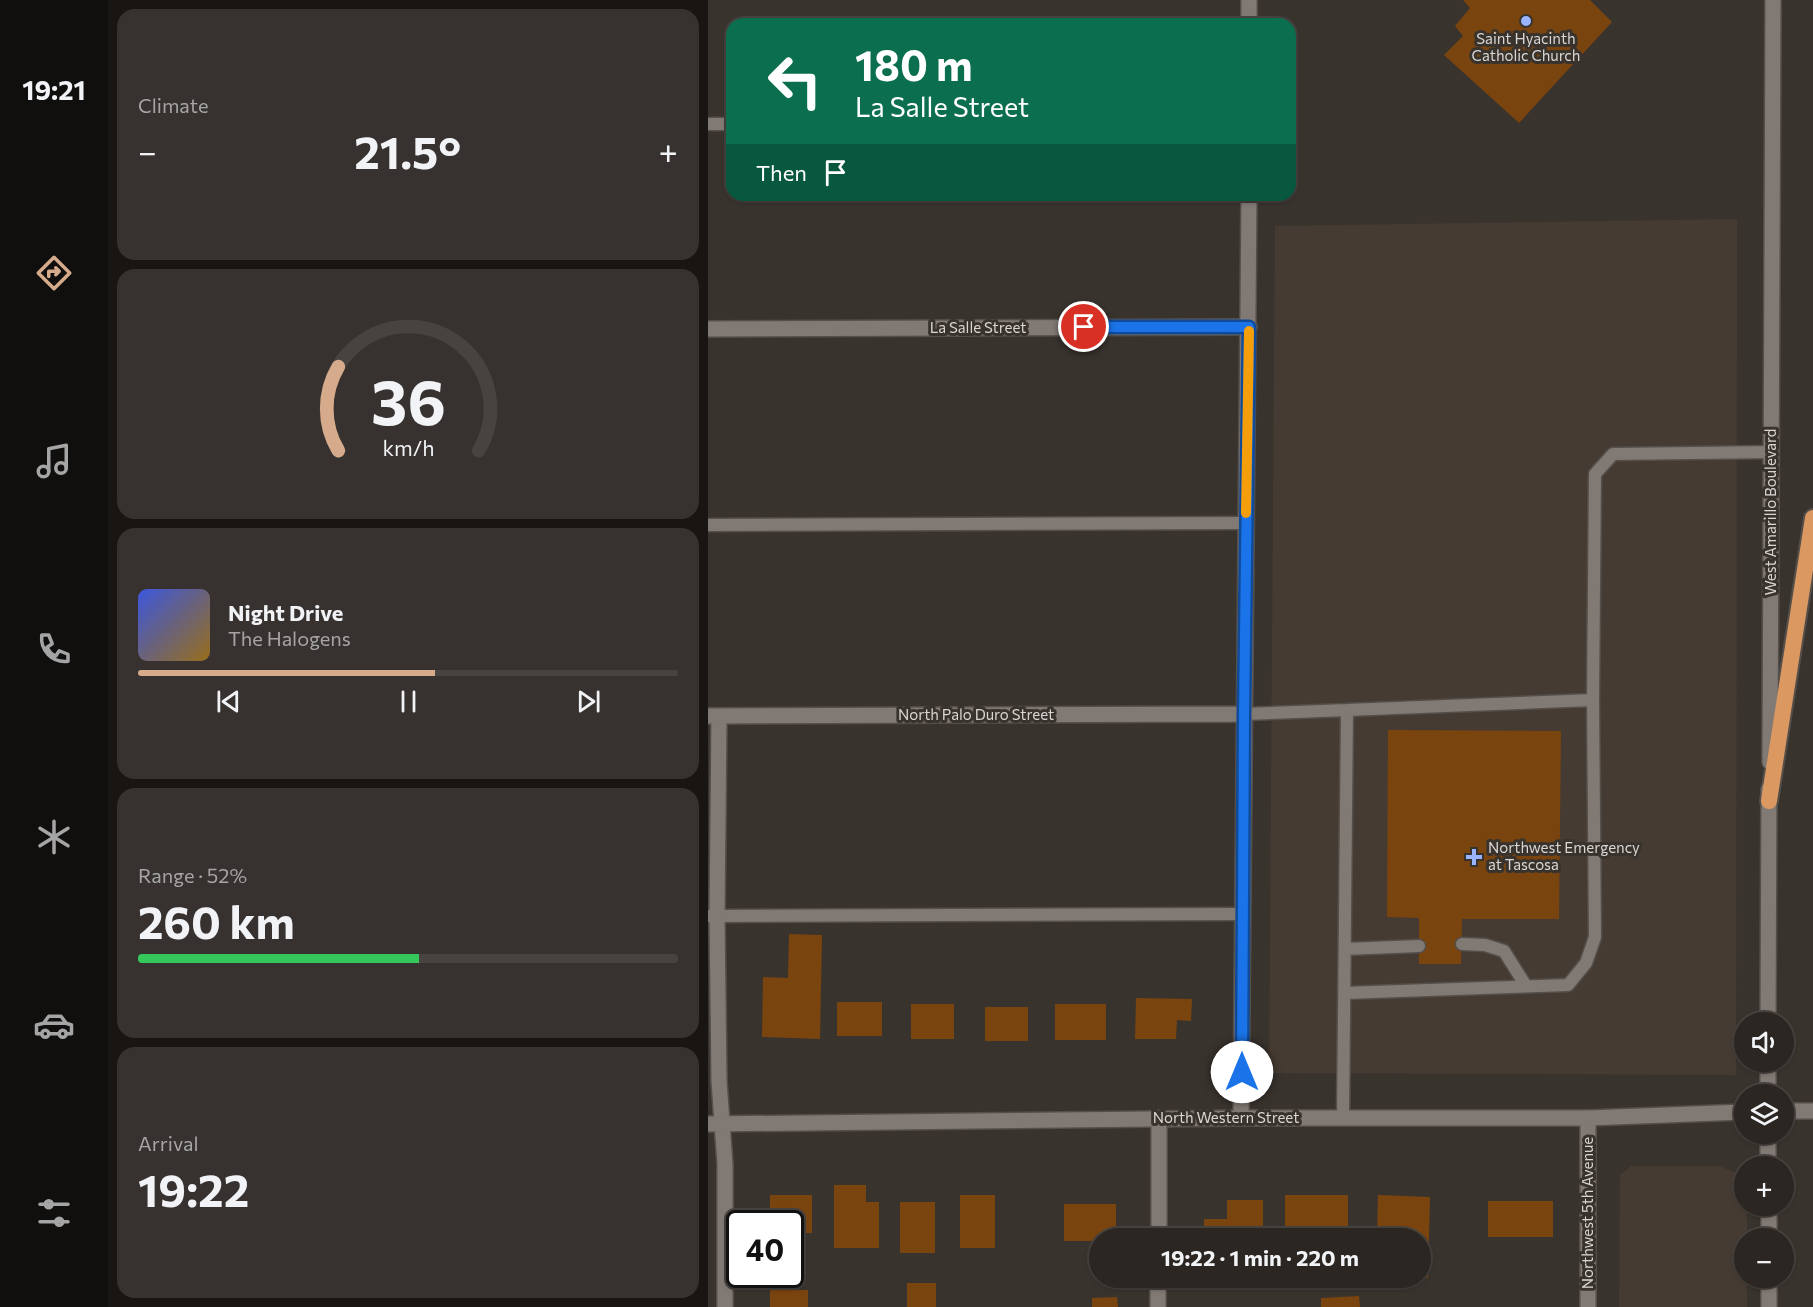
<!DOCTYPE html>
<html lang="en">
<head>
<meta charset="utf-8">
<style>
	body { margin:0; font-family:Commissioner,sans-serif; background:#37322f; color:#f1f3f6; height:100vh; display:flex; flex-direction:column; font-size:22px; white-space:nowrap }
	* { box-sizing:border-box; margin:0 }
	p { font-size:20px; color:#a6a5a5 }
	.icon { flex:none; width:33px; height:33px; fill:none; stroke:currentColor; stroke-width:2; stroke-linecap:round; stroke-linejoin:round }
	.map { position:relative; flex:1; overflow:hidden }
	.details { display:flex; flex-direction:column; gap:9px; padding:9px; background:#181513; width:600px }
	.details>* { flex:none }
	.top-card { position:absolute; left:18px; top:18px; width:570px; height:183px; border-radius:18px; box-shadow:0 2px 4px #0004,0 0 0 2px #474340; background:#0b6e4f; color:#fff; overflow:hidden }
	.tools { position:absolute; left:1026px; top:1012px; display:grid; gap:12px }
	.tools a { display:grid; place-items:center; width:60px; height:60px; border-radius:50%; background:#2b2622; box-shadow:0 2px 4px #0004,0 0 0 2px #474340; font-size:30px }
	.speed { position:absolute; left:18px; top:1210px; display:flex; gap:12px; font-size:30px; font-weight:700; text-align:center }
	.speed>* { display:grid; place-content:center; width:78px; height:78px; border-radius:50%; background:#2b2622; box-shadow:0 2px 4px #0004,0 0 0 2px #474340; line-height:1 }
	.speed .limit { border:3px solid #111; border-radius:9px; background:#fff; color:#111 }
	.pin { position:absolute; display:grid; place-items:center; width:51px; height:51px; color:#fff; margin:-26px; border:3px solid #fff; border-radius:50%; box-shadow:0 2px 6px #0007 }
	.me { position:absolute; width:66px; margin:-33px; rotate:0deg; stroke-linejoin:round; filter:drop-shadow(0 0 4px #0008) }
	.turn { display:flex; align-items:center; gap:21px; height:126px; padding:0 30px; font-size:27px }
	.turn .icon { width:78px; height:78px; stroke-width:2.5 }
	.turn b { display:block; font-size:42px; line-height:51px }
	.then { display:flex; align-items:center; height:57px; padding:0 30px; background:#0003; gap:12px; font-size:22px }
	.big { font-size:45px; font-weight:700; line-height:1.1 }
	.details .tile { flex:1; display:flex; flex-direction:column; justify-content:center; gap:9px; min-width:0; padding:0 21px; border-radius:18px; background:#37322f }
	.details .dial { align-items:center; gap:0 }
	.dial svg { height:156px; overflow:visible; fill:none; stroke:#474340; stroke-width:7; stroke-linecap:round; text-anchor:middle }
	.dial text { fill:#f1f3f6; stroke:none }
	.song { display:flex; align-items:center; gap:18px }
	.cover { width:72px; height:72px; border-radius:9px; background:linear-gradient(135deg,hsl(230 70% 55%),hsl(40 70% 35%)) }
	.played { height:6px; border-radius:3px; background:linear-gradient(90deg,#d6ab8b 55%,#474340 55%) }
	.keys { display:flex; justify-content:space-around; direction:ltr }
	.heat { display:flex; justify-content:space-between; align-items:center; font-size:33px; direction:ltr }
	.charge { height:9px; border-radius:4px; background:linear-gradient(90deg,#34c759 52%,#474340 0) }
	.trip { position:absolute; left:381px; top:1228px; width:342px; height:60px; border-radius:30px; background:#2b2622; box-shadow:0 2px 4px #0004,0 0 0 2px #474340; font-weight:700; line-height:60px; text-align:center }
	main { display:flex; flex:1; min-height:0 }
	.dock { display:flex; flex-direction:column; width:108px; justify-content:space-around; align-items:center; background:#110f0e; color:#a6a5a5 }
	.dock .icon { width:42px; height:42px }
	.dock .active { color:#d6ab8b }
	.dock b { font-size:27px; color:#f1f3f6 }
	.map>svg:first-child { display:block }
</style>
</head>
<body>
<main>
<nav class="dock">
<b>19:21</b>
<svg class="icon active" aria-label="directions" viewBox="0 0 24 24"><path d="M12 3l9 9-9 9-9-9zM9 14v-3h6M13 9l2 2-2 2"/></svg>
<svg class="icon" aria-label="music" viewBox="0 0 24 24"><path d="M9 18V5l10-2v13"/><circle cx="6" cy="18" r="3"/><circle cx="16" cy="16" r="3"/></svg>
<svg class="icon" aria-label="phone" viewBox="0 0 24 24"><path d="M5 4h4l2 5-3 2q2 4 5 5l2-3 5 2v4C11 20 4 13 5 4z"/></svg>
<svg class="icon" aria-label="climate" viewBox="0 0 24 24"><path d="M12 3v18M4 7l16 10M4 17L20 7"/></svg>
<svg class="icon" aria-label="car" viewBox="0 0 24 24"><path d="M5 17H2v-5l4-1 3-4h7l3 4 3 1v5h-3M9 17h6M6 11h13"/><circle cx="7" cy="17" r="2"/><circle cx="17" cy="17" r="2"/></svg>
<svg class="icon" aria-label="filters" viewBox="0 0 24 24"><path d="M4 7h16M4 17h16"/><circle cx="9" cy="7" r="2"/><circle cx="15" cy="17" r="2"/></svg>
</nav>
<section class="details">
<div class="tile"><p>Climate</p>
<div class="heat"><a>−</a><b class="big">21.5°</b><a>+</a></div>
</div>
<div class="tile dial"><svg viewBox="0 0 100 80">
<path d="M14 69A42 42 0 1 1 86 69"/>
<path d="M14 69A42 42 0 0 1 14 26" stroke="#d6ab8b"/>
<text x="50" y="56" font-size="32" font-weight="700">36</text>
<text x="50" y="72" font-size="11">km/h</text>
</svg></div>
<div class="tile">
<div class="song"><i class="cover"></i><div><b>Night Drive</b><p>The Halogens</p></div></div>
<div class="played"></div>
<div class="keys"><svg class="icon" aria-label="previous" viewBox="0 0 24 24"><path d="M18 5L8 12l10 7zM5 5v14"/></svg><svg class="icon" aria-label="pause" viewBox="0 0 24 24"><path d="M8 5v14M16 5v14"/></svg><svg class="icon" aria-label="next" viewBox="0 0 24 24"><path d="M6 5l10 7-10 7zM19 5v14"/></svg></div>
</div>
<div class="tile"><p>Range · 52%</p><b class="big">260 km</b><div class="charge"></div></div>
<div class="tile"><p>Arrival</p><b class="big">19:22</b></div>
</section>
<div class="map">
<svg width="1105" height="1307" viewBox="0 0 1105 1307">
	<rect width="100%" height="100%" fill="#39332e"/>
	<path fill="#463b32" d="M1029 219 1028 1075 561 1073 567 226Z
		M923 1166H1011L1029 1173 1036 1186V1206H1039V1239H1036V1278H1039V1307H911L912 1175Z"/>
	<path fill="#7a440f" d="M755 0H882L904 22 811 123 736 55 755 36 747 26 762 8Z
		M680 730 853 731 851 919H754L753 964H711V918L679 917Z
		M81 934 114 935 112 1039 54 1037 55 977 80 978Z
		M428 998 484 999 483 1021 469 1020 468 1039H427Z
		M129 1002H174V1036H129Z
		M203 1004H246V1039H203Z
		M347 1004H398V1040H347Z
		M277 1007H320V1041H277Z
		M126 1185H158V1202H171V1248H126Z
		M62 1195H104V1233H82V1224H62Z
		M252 1195H287V1248H252Z
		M577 1195H640V1239H577Z
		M670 1195 722 1197 720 1278H712V1239H669Z
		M519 1200H555V1239H496V1219H519Z
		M780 1201H845V1237H780Z
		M192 1202H227V1253H192Z
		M356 1204H408V1239H392V1241H356Z
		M199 1283H228V1307H199Z
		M62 1290H100V1307H62Z
		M651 1296 652 1307H613V1298Z
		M409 1297 410 1307H384V1298Z"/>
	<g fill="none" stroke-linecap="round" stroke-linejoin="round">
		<g stroke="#544f4b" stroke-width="15">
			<path id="service" d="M0 124H24
				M0 525 538 523
				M885 700 887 474 905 454 1063 452
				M536 714 639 710 635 1118
				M0 916 535 914
				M754 944 777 945 796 951 818 986
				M637 949 711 946
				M637 993 860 985 878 963 887 937 885 700 639 710"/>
		</g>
		<g stroke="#544f4b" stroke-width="18">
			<path id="minor" d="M0 329 541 327
				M880 1118V1307
				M451 1239V1118
				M450 1307V1278"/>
		</g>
		<g stroke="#544f4b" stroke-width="18">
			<path id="tertiary" d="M541 0V24
				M0 716 536 714
				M11 716 9 916 11 1081 17 1164V1307
				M1062 762 1065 0
				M1060 1023 1061 789
				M1060 1095V1062
				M533 1118 541 195
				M1060 1134V1167
				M1061 1206V1239
				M1061 1278V1307"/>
		</g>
		<g stroke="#544f4b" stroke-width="18">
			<path id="secondary" d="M1076 1111H1105
				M0 1124 533 1118H880L1036 1112"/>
		</g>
		<g stroke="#544f4b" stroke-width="20">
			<path id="trunk" d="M1061 801 1105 518"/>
		</g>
		<use href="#service" stroke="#817974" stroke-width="12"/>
		<use href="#minor" stroke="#817974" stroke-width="15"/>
		<use href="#tertiary" stroke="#817974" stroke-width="15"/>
		<use href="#secondary" stroke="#817974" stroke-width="15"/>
		<use href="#trunk" stroke="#dc9861" stroke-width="16"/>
	</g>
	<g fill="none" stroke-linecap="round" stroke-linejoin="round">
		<g stroke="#114b97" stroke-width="15">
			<path id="route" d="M376 327H541L536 714 534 1072"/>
		</g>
		<use href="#route" stroke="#1a73e8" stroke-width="10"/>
		<path stroke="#f59e0b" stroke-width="10" d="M538 513 541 331"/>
	</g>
	<g fill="#9ab5fd" stroke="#39332e" stroke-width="2">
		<circle cx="818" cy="21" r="6"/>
		<path d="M763 848h6v6h6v6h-6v6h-6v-6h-6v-6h6z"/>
	</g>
	<g text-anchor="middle" stroke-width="6" stroke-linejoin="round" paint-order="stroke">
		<g font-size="15" fill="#dad6d3" stroke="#39332e">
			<text x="818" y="44">Saint Hyacinth<tspan x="818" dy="17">Catholic Church</tspan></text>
			<text x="780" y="853" text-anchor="start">Northwest Emergency<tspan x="780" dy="17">at Tascosa</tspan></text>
		</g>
		<g font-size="15" fill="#dad6d3" stroke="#39332e">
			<text x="270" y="333">La Salle Street</text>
			<text transform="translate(1063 512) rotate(-90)" y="5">West Amarillo Boulevard</text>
			<text x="268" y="720">North Palo Duro Street</text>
			<text x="518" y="1123">North Western Street</text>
			<text transform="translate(880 1213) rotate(-90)" y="5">Northwest 5th Avenue</text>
		</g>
	</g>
</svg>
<div class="tools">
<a><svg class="icon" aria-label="sound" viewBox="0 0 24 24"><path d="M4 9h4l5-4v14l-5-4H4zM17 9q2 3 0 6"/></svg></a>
<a><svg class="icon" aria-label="layers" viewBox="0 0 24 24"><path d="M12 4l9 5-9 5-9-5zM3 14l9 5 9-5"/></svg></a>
<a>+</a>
<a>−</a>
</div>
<div class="speed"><div class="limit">40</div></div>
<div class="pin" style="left:376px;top:327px;background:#d93025"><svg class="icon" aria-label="arrive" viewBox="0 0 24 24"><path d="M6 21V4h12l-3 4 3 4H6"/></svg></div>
<svg class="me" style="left:534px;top:1072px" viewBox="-20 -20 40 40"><circle r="19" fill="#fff"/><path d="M0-13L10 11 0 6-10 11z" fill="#1a73e8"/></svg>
<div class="trip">19:22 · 1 min · 220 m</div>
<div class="top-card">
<div class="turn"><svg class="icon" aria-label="left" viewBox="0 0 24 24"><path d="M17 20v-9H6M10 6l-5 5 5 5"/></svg><div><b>180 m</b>La Salle Street</div></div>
<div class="then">Then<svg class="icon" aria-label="arrive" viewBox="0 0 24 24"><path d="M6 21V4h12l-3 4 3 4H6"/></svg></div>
</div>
</div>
</main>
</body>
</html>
